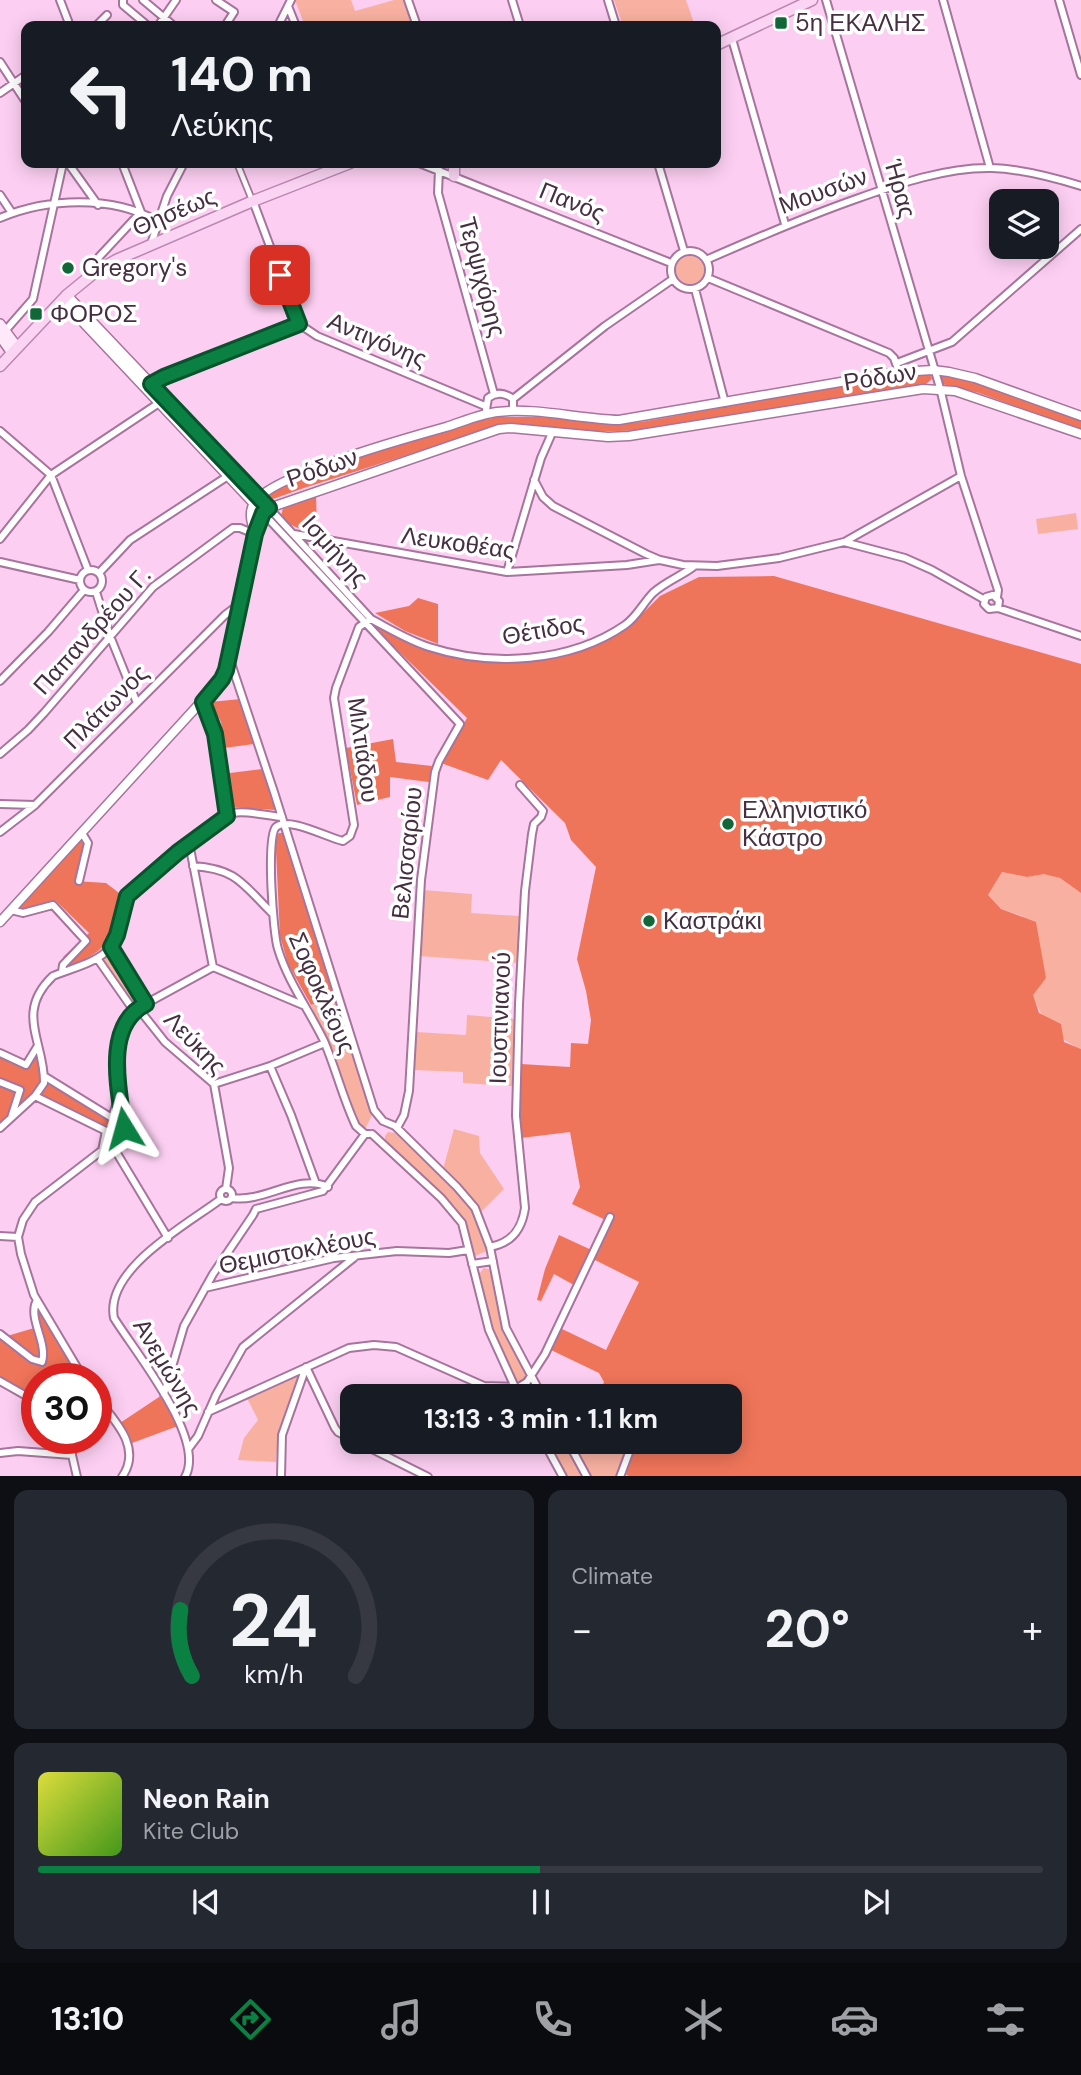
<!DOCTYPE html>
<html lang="en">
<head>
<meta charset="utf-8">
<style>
	body { margin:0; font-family:"DM Sans",sans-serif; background:#242831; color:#f1f3f6; height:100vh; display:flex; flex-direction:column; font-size:26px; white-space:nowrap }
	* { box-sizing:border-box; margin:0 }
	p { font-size:23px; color:#9ea1a6 }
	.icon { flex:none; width:38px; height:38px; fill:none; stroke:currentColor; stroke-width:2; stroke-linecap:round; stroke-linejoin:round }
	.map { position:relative; height:1476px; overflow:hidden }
	.sheet { display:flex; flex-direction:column; gap:14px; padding:14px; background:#0d0f14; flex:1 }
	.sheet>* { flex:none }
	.guide { position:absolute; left:21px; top:21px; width:700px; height:147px; border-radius:14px; box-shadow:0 4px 18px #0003; background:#171b24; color:#f1f3f6; overflow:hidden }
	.tools { position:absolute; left:989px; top:189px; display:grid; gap:14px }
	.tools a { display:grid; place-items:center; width:70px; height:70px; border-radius:14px; background:#171b24; box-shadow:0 4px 18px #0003; font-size:35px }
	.speed { position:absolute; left:21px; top:1363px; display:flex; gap:14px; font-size:35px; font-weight:700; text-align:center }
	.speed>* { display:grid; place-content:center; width:91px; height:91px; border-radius:50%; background:#171b24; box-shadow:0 4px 18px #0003; line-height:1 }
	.speed .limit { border:10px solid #d22; background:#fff; color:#111 }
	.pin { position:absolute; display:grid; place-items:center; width:60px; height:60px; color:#fff; margin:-30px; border-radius:14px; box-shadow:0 4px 10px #0006 }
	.me { position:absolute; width:77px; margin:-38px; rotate:352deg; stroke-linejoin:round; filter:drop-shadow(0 0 5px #0008) }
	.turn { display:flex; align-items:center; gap:24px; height:147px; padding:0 35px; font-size:32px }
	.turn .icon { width:91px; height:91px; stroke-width:2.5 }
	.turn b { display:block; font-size:49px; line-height:60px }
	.big { font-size:52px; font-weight:700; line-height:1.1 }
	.sheet .widget { flex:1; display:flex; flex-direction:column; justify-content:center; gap:10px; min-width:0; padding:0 24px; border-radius:14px; background:#242831 }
	.sheet .dial { align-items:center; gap:0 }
	.dial svg { height:182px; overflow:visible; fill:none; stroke:#363941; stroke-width:7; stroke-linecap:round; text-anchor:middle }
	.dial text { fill:#f1f3f6; stroke:none }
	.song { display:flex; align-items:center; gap:21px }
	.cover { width:84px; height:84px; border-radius:10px; background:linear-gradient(135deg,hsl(60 70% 55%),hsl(100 70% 35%)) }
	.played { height:7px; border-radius:4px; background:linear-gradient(90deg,#0b8043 50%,#363941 50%) }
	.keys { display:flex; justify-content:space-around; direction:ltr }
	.heat { display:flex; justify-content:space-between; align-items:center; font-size:38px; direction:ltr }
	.sheet .tiles { flex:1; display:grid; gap:14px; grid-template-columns:1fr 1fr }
	.widget:last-child { grid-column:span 2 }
	.trip { position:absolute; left:340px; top:1384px; width:402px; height:70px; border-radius:14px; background:#171b24; box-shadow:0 4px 18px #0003; font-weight:700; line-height:70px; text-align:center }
	.tabs { display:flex; height:112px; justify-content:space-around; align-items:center; background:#090b0e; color:#9ea1a6 }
	.tabs .icon { width:49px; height:49px }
	.tabs .current { color:#0b8043 }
	.tabs b { font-size:32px; color:#f1f3f6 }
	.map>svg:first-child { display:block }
</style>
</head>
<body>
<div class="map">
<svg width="1081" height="1477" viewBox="0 0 1081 1477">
	<rect width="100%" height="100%" fill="#fccff2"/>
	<path fill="#f8b1a1" d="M295 0H351L355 11 394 0H406L414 26H305Z
		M614 0H686L695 26H623Z
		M676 270a14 14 0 1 1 28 0a14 14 0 1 1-28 0Z
		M1076 513 1078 529 1038 534 1036 519Z
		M1002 872 1027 877 1044 873 1060 878 1081 893V1049C1056 1039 1042 1020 1032 994L1046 978 1022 916 1001 909 988 895Z
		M423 890 472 894 471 913 519 916 518 963 419 956Z
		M111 954 141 1002 134 1008 102 959Z
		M335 998 372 1115 365 1129 359 1127 311 1005Z
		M467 1015 515 1019 512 1086 463 1083V1072L413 1070 416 1032 466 1035Z
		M454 1129 479 1136 480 1153 504 1189 481 1212 466 1192 443 1169Z
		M388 1132 395 1133 461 1195 473 1210 489 1250 475 1256 472 1254C469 1236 467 1222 455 1207L385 1142V1136Z
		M484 1268 492 1270 506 1338 527 1375 521 1383H516L489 1323 479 1274Z
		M296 1376 298 1377 279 1429 276 1462 238 1460 244 1438 258 1420 247 1398Z
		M547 1442H565L585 1476H567Z
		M572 1442H624L627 1447 616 1476H591Z"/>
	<path fill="#ef755a" d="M927 373 931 374 932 379 925 385 654 430 582 432 495 427 304 488 273 499 269 496 270 493 329 466 436 432 496 417H540L613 424 641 422 894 376Z
		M943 374 980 383 1081 419V430L979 393 942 384 939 376Z
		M316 493 317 532C301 530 292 528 281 516L284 504Z
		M774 576 1081 664V893L1060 878 1044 874 1027 877 1002 872 988 895 1001 909 1036 922 1046 978 1033 995 1039 1013 1061 1024 1064 1042 1081 1049V1476L631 1477 626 1475 634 1445 632 1442H730V1396H603L600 1391 604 1382 599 1373 551 1350 562 1329 606 1350 639 1282 587 1256 574 1285 554 1274 541 1301 537 1300 545 1269 559 1235 598 1253 612 1223 572 1204 580 1187 570 1132 521 1138 519 1117 521 1064 570 1067 571 1043 588 1044 591 1020 586 991 577 959 596 867 571 840 565 823 501 760 488 780 441 763 467 718 371 624 375 622 402 639 427 651 462 659 486 661 543 658 604 641 636 620 660 596 699 577Z
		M418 598 438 604V644L405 631 375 613 409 606Z
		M241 699 254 744 224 748 221 722 210 702Z
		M393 739 396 762 432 766 429 782 390 777V797L357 805 346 748Z
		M263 769 275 810 231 807 230 773Z
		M279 833H284L335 998 311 1005 288 964 280 936 276 851V837Z
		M82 839 84 845 75 881 106 883 123 896C114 934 110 952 70 965L63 957 89 933 56 901 17 910Z
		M35 1052 41 1074 47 1082 114 1120 119 1108C119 1125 119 1134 105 1146L108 1127 34 1093 0 1122V1056L24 1067 29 1066Z
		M40 1309 74 1368 57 1379H37V1398L0 1377V1337L3 1340 7 1336 41 1326 38 1315Z
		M162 1395 178 1426 132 1443 120 1423Z"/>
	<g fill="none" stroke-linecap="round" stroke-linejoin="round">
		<g stroke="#a6749c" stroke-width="8">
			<path id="pedestrian" d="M237 163 252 200"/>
		</g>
		<g stroke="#a6749c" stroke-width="10">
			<path id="minor" d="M60 0 70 26
				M123 0V5L148 26
				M143 0 174 26
				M216 0 234 12 225 26
				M408 0 417 26
				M512 0 520 26
				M608 0 616 26
				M826 0 940 388 961 476 998 590 997 597
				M943 0 990 168
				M1059 0 1081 75
				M288 6 296 26
				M96 26 107 15
				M158 26 176 0
				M278 26 291 0
				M732 39 785 224
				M0 62 26 102
				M0 93 26 75
				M68 163 98 205
				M419 163 671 263
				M658 163 684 251
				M439 170 438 193 494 394
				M0 195 12 213
				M253 201 299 324 317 336 485 406
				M0 218C47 198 112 195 157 221
				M151 244 167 196 184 163
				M671 270a19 19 0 1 1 38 0a19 19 0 1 1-38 0Z
				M706 260C756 238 805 217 856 199 898 184 946 167 992 168 1022 169 1052 177 1081 186
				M94 273 99 257 141 212 122 163
				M708 278 889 353 894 358 899 372
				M695 289 725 403
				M5 331 33 299 63 163
				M897 363 952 342 1081 229
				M149 386 164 377 299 324
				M486 410 488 398C496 392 504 392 513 399
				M513 411V399L605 326 673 279
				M0 431 51 475 88 570
				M534 480 543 497 553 506 646 554 660 560 683 565 717 566 779 558 844 542 905 558 932 570 985 600
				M269 508 371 619
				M263 513 460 724 439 761 435 772 421 880 409 1091 404 1115 398 1126H395
				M294 534 507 572 627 565 659 560
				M0 539 51 475 162 401
				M846 541 961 476
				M0 562 80 580
				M80 581a11 11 0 1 1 22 0a11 11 0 1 1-22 0Z
				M507 572 541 458 552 433
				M99 573 130 540 228 476
				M96 592 110 636 137 703
				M998 608 999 601 993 595 986 597 984 604 989 609 998 608 1081 636
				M229 657 274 792 374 1110 383 1121 395 1126 457 1187 475 1208 490 1247 506 1328 542 1396
				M0 681 48 632 84 590
				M203 702 215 734 227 816
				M0 754 28 730 44 713 153 587 233 528H240L255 534
				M0 804 35 805
				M0 832 35 805 225 615 233 609H238
				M189 843 213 967
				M193 866C238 869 243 885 272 913
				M79 881 88 843 82 833
				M11 910 23 913 53 905 86 941 63 965 62 972
				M111 947 146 1004
				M97 958 134 1011
				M138 1008 165 1042 214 1084 229 1168 226 1189
				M0 1053 26 1065 37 1047
				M270 1066 291 1115 315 1181
				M44 1076 112 1118 119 1096
				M0 1082 20 1090 11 1118
				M214 1084 270 1066 325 1043
				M35 1096 106 1131 102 1151
				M0 1128 35 1096 44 1083C45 1042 14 1013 53 976 72 968 97 963 111 947 123 933 116 910 127 896 138 883 220 816 233 813 248 810 267 816 282 817
				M365 1134 356 1126C343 1099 336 1069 324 1041 309 1010 288 982 278 949 273 934 266 836 276 827 288 816 328 838 343 841L350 836 354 825 334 698 336 688 359 627 371 619C390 629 408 640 429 647 491 667 570 663 625 625 637 617 643 603 653 593 665 582 681 576 693 567
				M372 1134 441 1198 462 1223 489 1330 519 1396
				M112 1145 168 1238
				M220 1195a6 6 0 1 1 12 0a6 6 0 1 1-12 0Z
				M232 1198C264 1203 298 1173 328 1187
				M256 1209 323 1191 365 1134H369
				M0 1236 18 1237
				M490 1247C512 1243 522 1229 525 1208L516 1116 519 1004 525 891 532 834 534 824 541 817 543 811 520 785
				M472 1264 493 1261
				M205 1288 334 1258 397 1251 449 1253 468 1250
				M0 1334 32 1359 42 1362C48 1342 27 1318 37 1300
				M306 1367 335 1428 338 1432 352 1439
				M84 1379 34 1295 21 1254 18 1237 23 1220 35 1202 122 1135 124 1128 119 1094 118 1050 123 1027 138 1008 213 967 305 1006
				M0 1381 37 1402
				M164 1394 184 1326 213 1274 253 1215 256 1209
				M96 1397C114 1420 143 1447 122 1477
				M208 1412 349 1348 374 1345 396 1347 484 1386 519 1387 527 1382 545 1354 610 1217
				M72 1438V1455L77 1477
				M358 1442 428 1477
				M544 1442 563 1477
				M568 1442 587 1477
				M189 1448 198 1436 216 1395 243 1347 356 1256
				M0 1453 18 1451 72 1455
				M185 1477C207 1439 135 1352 114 1318 104 1269 188 1224 221 1199
				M281 1477 282 1435 306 1367
				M620 1477 633 1442"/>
		</g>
		<g stroke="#a6749c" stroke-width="11">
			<path id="tertiary" d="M67 295 269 508
				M62 300 256 506
				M255 534C252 524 248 513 254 503 271 475 410 437 446 427 462 422 480 414 497 412 535 407 579 419 619 420L899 372 933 370 949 372 975 378 1081 416
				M0 922 222 679 226 670 255 534 263 513 269 508 499 429 511 428 608 437 629 436 923 389 955 391 1081 434"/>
		</g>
		<g stroke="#a6749c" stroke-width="12">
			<path id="secondary" d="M0 324 17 347
				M0 336 12 353"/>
		</g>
		<g stroke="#ba87b0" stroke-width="13">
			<path id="primary" d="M716 45 812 0
				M454 163V176
				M0 366 67 295 94 273 116 260 253 201 350 163"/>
		</g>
		<use href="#pedestrian" stroke="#fff" stroke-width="4.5"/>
		<use href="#minor" stroke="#fff" stroke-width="6"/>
		<use href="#tertiary" stroke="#fff" stroke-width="8"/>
		<use href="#secondary" stroke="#fde9fa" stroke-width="9"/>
		<use href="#primary" stroke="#fbd4f4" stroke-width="10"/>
	</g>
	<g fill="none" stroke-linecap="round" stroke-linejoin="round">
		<g stroke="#07532c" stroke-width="18">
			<path id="route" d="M124 1128C119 1090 103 1025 146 1004L111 947 117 935 127 896 178 852 227 816 215 734 203 702 222 679 226 670 255 534 263 513 269 508 151 384 164 377 299 324 280 275"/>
		</g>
		<use href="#route" stroke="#0b8043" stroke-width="12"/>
	</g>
	<g fill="#116738" stroke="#fff" stroke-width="2.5">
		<rect x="774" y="16" width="14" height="14" rx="3.5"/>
		<circle cx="68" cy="268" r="7"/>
		<rect x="29" y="307" width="14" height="14" rx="3.5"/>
		<circle cx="728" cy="824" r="7"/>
		<circle cx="649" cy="921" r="7"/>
	</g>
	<g text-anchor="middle" stroke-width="7" stroke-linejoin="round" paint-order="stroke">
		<g font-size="24" fill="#452f40" stroke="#fff" text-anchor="start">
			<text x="795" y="31">5η ΕΚΑΛΗΣ</text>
			<text x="82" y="276">Gregory's</text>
			<text x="50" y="322">ΦΟΡΟΣ</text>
			<text x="742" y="818">Ελληνιστικό<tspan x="742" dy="28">Κάστρο</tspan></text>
			<text x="663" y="929">Καστράκι</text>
		</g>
		<g font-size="24" fill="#452f40" stroke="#fff">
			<text transform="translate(900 189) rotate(74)" y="8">Ήρας</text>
			<text transform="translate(823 191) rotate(-20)" y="8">Μουσών</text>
			<text transform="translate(572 202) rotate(22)" y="8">Πανός</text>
			<text transform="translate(174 212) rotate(-23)" y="8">Θησέως</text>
			<text transform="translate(482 277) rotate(75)" y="8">Τερψιχόρης</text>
			<text transform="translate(377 340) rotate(23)" y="8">Αντιγόνης</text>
			<text transform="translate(880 377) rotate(-9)" y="8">Ρόδων</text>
			<text transform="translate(322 468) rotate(-19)" y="8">Ρόδων</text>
			<text transform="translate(458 543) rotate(8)" y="8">Λευκοθέας</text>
			<text transform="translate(335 551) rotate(48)" y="8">Ισμήνης</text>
			<text transform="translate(543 630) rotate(-10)" y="8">Θέτιδος</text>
			<text transform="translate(92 631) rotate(-48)" y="8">Παπανδρέου Γ.</text>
			<text transform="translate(106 707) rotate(-45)" y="8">Πλάτωνος</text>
			<text transform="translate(363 750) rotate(82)" y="8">Μιλτιάδου</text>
			<text transform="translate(407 853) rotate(-84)" y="8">Βελισσαρίου</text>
			<text transform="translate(322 993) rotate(66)" y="8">Σοφοκλέους</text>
			<text transform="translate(500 1018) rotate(-88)" y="8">Ιουστινιανού</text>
			<text transform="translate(195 1043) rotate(46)" y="8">Λεύκης</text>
			<text transform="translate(297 1251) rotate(-11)" y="8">Θεμιστοκλέους</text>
			<text transform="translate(167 1367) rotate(59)" y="8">Ανεμώνης</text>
		</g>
	</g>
</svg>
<div class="tools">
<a><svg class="icon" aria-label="layers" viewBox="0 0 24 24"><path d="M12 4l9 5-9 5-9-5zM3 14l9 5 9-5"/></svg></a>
</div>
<div class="speed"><div class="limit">30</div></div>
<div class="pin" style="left:280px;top:275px;background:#d93025"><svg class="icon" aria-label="arrive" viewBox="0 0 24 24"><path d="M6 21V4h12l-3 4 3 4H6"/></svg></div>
<svg class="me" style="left:124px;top:1128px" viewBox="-20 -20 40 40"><path d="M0-17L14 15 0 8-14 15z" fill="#0b8043" stroke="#fff" stroke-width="4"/></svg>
<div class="trip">13:13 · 3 min · 1.1 km</div>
<div class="guide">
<div class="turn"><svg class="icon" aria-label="left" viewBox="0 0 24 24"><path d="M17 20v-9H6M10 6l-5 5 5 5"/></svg><div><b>140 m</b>Λεύκης</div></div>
</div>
</div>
<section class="sheet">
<div class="tiles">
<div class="widget dial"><svg viewBox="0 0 100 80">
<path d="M14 69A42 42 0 1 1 86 69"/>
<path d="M14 69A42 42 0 0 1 9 40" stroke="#0b8043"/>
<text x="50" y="56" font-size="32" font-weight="700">24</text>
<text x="50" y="72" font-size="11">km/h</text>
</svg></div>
<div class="widget"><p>Climate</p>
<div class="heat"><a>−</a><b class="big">20°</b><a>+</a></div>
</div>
<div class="widget">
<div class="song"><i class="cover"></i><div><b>Neon Rain</b><p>Kite Club</p></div></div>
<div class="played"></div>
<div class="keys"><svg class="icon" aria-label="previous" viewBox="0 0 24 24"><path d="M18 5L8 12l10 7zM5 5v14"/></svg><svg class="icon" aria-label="pause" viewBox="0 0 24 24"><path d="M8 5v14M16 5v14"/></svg><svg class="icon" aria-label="next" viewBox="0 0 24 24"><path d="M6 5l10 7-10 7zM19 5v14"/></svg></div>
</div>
</div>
</section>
<nav class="tabs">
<b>13:10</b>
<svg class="icon current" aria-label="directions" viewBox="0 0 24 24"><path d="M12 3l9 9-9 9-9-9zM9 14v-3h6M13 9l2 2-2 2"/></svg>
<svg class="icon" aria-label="music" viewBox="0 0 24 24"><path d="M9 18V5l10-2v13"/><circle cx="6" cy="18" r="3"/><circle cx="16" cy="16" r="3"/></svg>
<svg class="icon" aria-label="phone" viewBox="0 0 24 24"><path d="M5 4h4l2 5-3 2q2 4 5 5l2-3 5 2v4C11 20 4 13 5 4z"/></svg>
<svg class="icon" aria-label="climate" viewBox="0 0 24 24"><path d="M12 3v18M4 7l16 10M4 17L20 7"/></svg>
<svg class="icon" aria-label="car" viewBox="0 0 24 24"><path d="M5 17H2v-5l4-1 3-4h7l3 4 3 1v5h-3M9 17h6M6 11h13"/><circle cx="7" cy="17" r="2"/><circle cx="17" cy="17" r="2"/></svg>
<svg class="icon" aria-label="filters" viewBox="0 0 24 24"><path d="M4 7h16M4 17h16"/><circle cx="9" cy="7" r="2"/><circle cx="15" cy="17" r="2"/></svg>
</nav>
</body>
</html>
